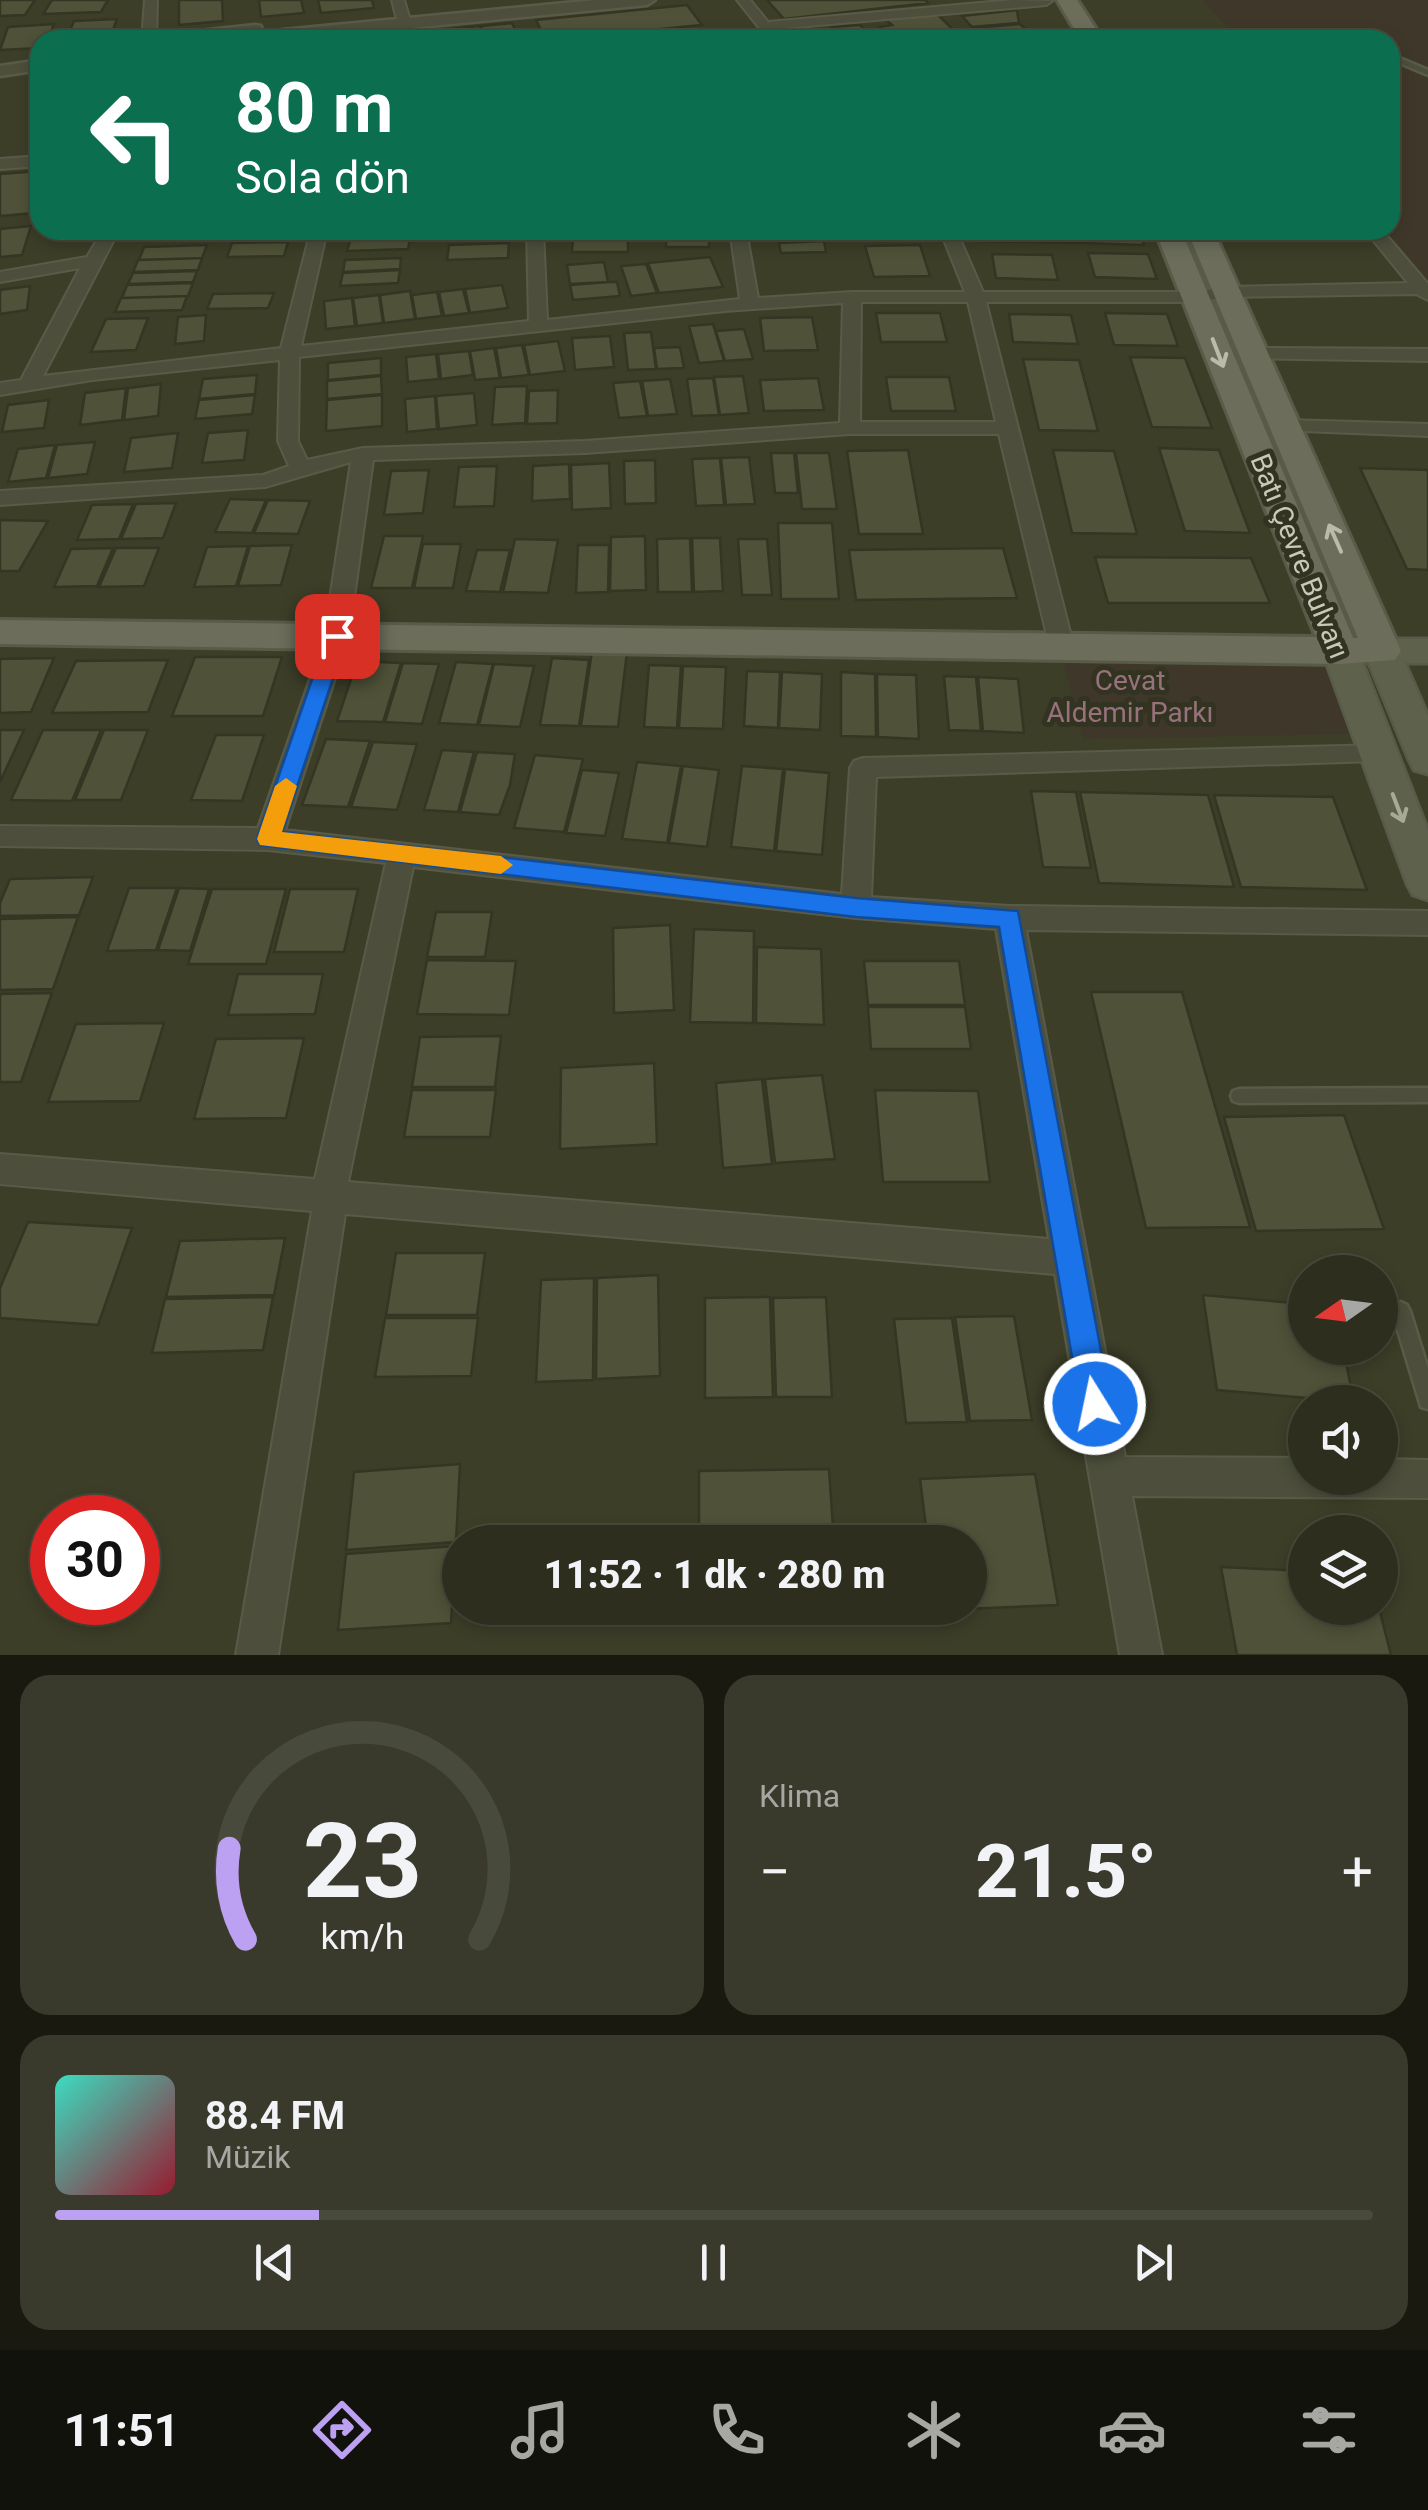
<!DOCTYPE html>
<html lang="tr">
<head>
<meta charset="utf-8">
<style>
	body { margin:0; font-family:Roboto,sans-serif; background:#393a2b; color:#f1f3f6; height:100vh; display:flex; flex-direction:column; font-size:38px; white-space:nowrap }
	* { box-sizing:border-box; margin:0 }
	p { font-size:32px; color:#a7a8a4 }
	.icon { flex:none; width:55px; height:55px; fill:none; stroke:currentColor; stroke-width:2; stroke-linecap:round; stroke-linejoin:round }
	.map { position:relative; height:1655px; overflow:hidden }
	.details { display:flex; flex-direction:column; gap:20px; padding:20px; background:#191910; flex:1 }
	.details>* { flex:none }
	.banner { position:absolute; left:30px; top:30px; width:1370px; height:210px; border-radius:30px; box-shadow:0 5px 15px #0003,0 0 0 2px #484a3c; background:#0b6e4f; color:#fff; overflow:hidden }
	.needle { width:65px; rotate:256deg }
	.buttons { position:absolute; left:1288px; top:1255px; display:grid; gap:20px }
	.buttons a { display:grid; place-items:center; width:110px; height:110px; border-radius:50%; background:#2d2e1e; box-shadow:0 5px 15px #0003,0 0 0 2px #484a3c; font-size:50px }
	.speed { position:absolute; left:30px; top:1495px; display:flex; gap:20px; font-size:50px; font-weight:700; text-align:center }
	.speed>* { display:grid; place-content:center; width:130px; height:130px; border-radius:50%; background:#2d2e1e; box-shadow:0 5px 15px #0003,0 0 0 2px #484a3c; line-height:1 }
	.speed .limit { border:15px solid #d22; background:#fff; color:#111 }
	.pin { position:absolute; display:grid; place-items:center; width:85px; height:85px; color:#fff; margin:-42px; border-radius:20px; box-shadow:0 5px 15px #0006 }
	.me { position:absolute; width:110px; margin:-55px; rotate:350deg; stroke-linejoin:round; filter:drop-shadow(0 0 8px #0008) }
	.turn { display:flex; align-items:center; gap:35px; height:210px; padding:0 40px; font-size:45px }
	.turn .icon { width:130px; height:130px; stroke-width:2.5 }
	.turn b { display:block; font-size:70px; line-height:85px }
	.big { font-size:75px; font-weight:800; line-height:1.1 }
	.details .widget { flex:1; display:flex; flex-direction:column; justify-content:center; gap:15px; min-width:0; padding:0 35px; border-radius:30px; background:#393a2b }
	.details .dial { align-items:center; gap:0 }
	.dial svg { height:260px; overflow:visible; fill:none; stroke:#484a3c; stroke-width:7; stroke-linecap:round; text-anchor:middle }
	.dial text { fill:#f1f3f6; stroke:none }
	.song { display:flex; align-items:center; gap:30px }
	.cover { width:120px; height:120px; border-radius:15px; background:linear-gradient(135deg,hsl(170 70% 55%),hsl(350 70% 35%)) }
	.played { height:10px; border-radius:5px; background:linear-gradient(90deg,#bca0f2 20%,#484a3c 20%) }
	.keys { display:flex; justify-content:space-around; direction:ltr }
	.heat { display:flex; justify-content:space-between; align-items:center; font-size:55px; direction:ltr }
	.details .tiles { flex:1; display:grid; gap:20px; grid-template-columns:1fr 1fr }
	.widget:last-child { grid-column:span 2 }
	.trip { position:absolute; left:442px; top:1525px; width:545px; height:100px; border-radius:50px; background:#2d2e1e; box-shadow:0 5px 15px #0003,0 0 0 2px #484a3c; font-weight:800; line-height:100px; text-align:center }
	.tabs { display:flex; height:160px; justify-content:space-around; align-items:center; background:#12120c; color:#a7a8a4 }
	.tabs .icon { width:70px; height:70px }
	.tabs .active { color:#bca0f2 }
	.tabs b { font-size:45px; color:#f1f3f6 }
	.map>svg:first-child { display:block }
</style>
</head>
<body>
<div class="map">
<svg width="1428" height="1655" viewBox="0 0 1428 1655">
	<rect width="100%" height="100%" fill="#3c3e28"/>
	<path fill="#3f382a" d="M1202 0H1428V279L1385 230H1390V40H1240Z
		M1319 650 1358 734 1083 739 1062 655Z"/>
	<path fill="#4f5238" stroke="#343623" stroke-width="2.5" d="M0 0H35L25 15 0 16Z
		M52 0H108L101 12 43 14Z
		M179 0H222L223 21 179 25Z
		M259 0H301L304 13 261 17Z
		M318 0H372L374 8 321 13Z
		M767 0H925L928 3 784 19Z
		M687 5 702 25 546 40 536 20Z
		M1017 10 1019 23 972 27 962 16Z
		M937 14 964 40H892L880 27 892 25 885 19Z
		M117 19 109 40H66L74 21Z
		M512 23 520 40H487L481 26Z
		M54 24 48 40H40V48L0 50 8 27Z
		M1020 24 1034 37 984 40 973 28Z
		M860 25 870 36 883 34 889 40H843L832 27Z
		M479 26 485 40H437L433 31Z
		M40 171 34 213 0 216V174Z
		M31 226 22 255 0 257V229Z
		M153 230H206L204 238 148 240Z
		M232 230H290L287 237 229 238Z
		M352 230H401L400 239 350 240Z
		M449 230H511L510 239 447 240Z
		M574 230H628V238H574Z
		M776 230H821L823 240 779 242Z
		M865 230H915L917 235 866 236Z
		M975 230H1030L1033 242 977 241Z
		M1033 230H1078L1082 243 1036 242Z
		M1080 230H1139L1144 245 1084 243Z
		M666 234H709V247H666Z
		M628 238V252H572L573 239Z
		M410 239 408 249 347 251 350 241Z
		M824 241 826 252 781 253 779 243Z
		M288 242 284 256 227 257 232 243Z
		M509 243 508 258 447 260 449 245Z
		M207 245 202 258 139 260 144 247Z
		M920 245 930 276 874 277 865 246Z
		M1088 253 1148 254 1157 279 1095 277Z
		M992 254 1052 255 1058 280 996 278Z
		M710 257 723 287 659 293 648 263Z
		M202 258 198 270 133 272 138 260Z
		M401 258 400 269 343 272 345 260Z
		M604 262 608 282 570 284 567 265Z
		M646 264 657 293 631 296 621 266Z
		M400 270 398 283 340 286 343 273Z
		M197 271 193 282 128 284 133 273Z
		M609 282H617L620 296 573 300 570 285Z
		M193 283 188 296 122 298 127 285Z
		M502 285 508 308 470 313 465 289Z
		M30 286 27 310 0 314V290Z
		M463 289 469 313 444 316 439 292Z
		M410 291 415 319 384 323 380 295Z
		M437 292 442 316 416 319 412 295Z
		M274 293 268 308 207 309 213 294Z
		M379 295 383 323 357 326 353 298Z
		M187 296 182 310 115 312 121 298Z
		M352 298 355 326 326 329 324 301Z
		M876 313H940L947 342H881Z
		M1105 313 1167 314 1178 346 1114 345Z
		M1009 314 1071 315 1078 344 1013 342Z
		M206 315 204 341 175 344 178 317Z
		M812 317 818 350 764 351 760 318Z
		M148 318 136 350 91 352 106 319Z
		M713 324 724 361 699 363 689 326Z
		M744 329 753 359 725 361 716 331Z
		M651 332 656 369 628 370 624 333Z
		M610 336 614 367 575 370 572 338Z
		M558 341 565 371 530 375 524 345Z
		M522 345 529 375 501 378 496 348Z
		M680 347 684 368 657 369 654 348Z
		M494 348 500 378 475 380 470 351Z
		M469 351 473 375 441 379 438 354Z
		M436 354 439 379 408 382 406 357Z
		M1130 357 1185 358 1212 428 1152 427Z
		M381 358V375L328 380V363Z
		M1023 359 1079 360 1098 431 1039 430Z
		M257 375 255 394 199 399 203 379Z
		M381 376 382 394 327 399V381Z
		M743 376 749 413 720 415 714 377Z
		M886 377H949L956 411H891Z
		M713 378 719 415 692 416 687 379Z
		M818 378 824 410 764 411 760 380Z
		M670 379 677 414 648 416 642 381Z
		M640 381 647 416 619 418 613 383Z
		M161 384 158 416 124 420 128 388Z
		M527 386 525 423 492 425 495 387Z
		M126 388 122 420 80 425 85 393Z
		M558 390 557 423 527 424 529 391Z
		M474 393 477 425 439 429 436 396Z
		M255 395 252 414 195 419 199 400Z
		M382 395V426L326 431 327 400Z
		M435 396 437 429 407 432 405 399Z
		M49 400 44 428 2 432 8 405Z
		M248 430 244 460 202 463 208 433Z
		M178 433 172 468 124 472 131 438Z
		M95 442 87 474 48 478 57 445Z
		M55 445 46 478 8 482 18 449Z
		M1159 448 1219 450 1250 533 1185 531Z
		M908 450 923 534H859L847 451Z
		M1053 450 1114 451 1137 534 1072 533Z
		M771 453H794L798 493H775Z
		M796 453H829L837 509H802Z
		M749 457 755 504 726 505 721 458Z
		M720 458 724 505 696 506 692 459Z
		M655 460 656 503 625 504 624 461Z
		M609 463 611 508 572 510 571 465Z
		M569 464 570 499 532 501 533 466Z
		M497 466 494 506 454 507 459 467Z
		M1360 468 1428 470V570L1407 569Z
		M429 470 423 513 384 515 391 471Z
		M230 499 266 500 252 533 215 532Z
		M268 500 310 501 298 534 254 533Z
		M176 503 163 538 121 539 136 504Z
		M133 504 119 539 77 540 92 505Z
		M0 520 48 521 19 571H0Z
		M778 523H832L839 599H781Z
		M384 536H423L412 588H371Z
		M645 536 646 590 610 591 611 537Z
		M690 538 692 592H658L657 539Z
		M692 538H720L723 591 694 592Z
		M515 539 558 540 548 593 503 592Z
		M738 539H767L772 595H742Z
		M423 544H461L453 588H414Z
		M292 545 281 585 238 586 250 546Z
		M578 545H609L608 592 576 593Z
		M248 546 236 586 194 587 207 547Z
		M113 548 97 586 54 587 71 549Z
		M116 548H159L144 586 99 587Z
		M1003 548 1017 598 856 600 849 550Z
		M477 550H510L500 592 466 591Z
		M1095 557 1251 558 1270 603H1108Z
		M592 651 627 652 618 727 581 726Z
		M195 657H282L263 716H172Z
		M54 658 31 712 0 713V659Z
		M552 658 589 660 579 726 540 725Z
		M168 660 148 712 52 713 76 661Z
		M357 661 401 663 383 722 337 721Z
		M456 662 493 664 477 725 439 723Z
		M403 663 439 664 422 724 385 722Z
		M494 664 534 666 520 727 479 725Z
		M649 665 681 666 677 728 644 727Z
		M683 666 726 667 723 729 679 728Z
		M747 671 780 672 778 728 744 726Z
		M782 672 822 674 820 730 779 728Z
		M841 672 875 674 876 737 841 736Z
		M877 674 916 675 919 739 878 737Z
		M944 676 976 677 981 731 949 730Z
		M978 677 1018 679 1024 733 983 731Z
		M0 730H24L0 782Z
		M43 730H101L72 801 11 800Z
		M104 730H148L121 800H75Z
		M216 735H264L242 801 191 800Z
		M326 739 370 741 348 807 302 805Z
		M373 742 417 744 397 810 351 807Z
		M442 750 474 752 458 812 424 810Z
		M477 752 515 754 510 785 499 815 460 812Z
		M535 755 583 759 564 832 514 828Z
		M637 762 681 766 667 843 622 839Z
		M683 766 719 770 707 847 669 843Z
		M742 766 783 769 774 851 731 847Z
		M785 769 829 773 822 855 776 851Z
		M582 770 619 773 605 836 566 833Z
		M1031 791 1076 792 1091 868 1043 867Z
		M1080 792 1208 795 1234 887 1099 883Z
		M1214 795 1333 797 1367 890 1241 887Z
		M93 877 79 915 0 916V903L10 879Z
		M129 888H177L156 950 107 951Z
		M179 888 209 889 190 951 158 950Z
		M212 889H286L266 964H188Z
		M290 889H358L344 952H274Z
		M436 912H492L485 957H427Z
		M78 917 53 989 0 990V919Z
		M670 925 674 1010 614 1013 613 928Z
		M694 929 754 931 753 1023 690 1022Z
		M757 947 821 949 824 1025 756 1023Z
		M427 960 516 961 509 1015 417 1014Z
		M864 961H959L965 1005H868Z
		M238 974H323L315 1014 228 1015Z
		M1091 992H1182L1250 1227 1146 1228Z
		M52 993 21 1082H0V994Z
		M868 1007H965L971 1049H871Z
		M164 1023 140 1101 48 1102 76 1024Z
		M501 1036 495 1087H412L420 1037Z
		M304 1038 286 1118 194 1119 216 1039Z
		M654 1063 657 1144 560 1149 561 1068Z
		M822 1075 835 1159 775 1163 765 1079Z
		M762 1079 772 1164 723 1168 716 1083Z
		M412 1090H496L490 1137H404Z
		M875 1090 978 1091 990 1182H883Z
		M1344 1115 1384 1229 1256 1231 1224 1117Z
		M28 1222 132 1228 98 1325 0 1318V1288Z
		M285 1238 274 1295 166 1297 180 1241Z
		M396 1253H485L477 1315H386Z
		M658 1275 660 1376 596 1379 597 1278Z
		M594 1278 593 1380 536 1382 541 1280Z
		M1203 1295 1305 1304V1348H1343L1354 1402 1217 1390Z
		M273 1297 263 1350 152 1353 165 1299Z
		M770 1297 773 1397 705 1398V1298Z
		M826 1297 832 1397H776L773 1298Z
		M1014 1316 1032 1420 970 1421 955 1317Z
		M385 1318H478L471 1376 375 1377Z
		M952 1318 967 1422 906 1423 894 1319Z
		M460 1464 456 1542 346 1550 354 1472Z
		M829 1469 834 1542H699V1471Z
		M1035 1474 1058 1605 937 1610 970 1608V1542H928L920 1479Z
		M455 1546 451 1623 338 1630 346 1554Z
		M1221 1567 1305 1571V1608H1379L1391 1655H1237Z"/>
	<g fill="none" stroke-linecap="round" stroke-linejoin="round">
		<g stroke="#595b49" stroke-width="5">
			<path id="service" d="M1390 54 1428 70V75L1390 59Z
				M1428 1088V1102L1239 1103 1233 1101 1231 1096 1233 1091 1239 1089Z
				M1401 1302 1407 1305 1410 1311 1428 1369V1409L1421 1407 1419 1400 1392 1311 1395 1305Z"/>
		</g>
		<g stroke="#595b49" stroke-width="4">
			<path id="minor" d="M145 0H157L156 40H142Z
				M392 0H404L416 40H402Z
				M737 0H750L768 22 1013 0 1052 1 1046 5 774 29 782 39 769 40Z
				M1090 34 1139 36 1146 40H1085Z
				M1069 35 1075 40H1057L1059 37Z
				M40 156V166L0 169V159Z
				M103 230H119L43 376 281 348 311 230H327L301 346 529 321 527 230H543L547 320 740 299 730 230H746L758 298 852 292H965L940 230H956L983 292H1197L1226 287 1408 283 1365 230H1382L1428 284V300L1416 294 1226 297 1197 302H986L1073 644 1070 650H1052L1049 644 999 434H850L585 453 373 460 352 612 340 620 328 612 351 462 265 487 0 505V491L263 475 289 466 278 441 280 360 92 380 0 395V383L21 380 80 268 0 282V272L87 257ZM861 302H968L996 422H860ZM843 303 840 423 585 441 363 448 307 460 298 441 299 357 725 311Z
				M1252 348 1428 349V361L1245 358 1242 354Z
				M1285 420 1428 424V436L1278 430 1275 426Z
				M337 628 349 636 285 830 842 894 850 768 854 761 863 758 1385 745 1389 752 1385 759 1376 761 876 777 871 897 1009 906 1428 911V935L1026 930 1125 1457 1305 1458V1478H1380V1459L1428 1460V1498L1132 1496 1162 1655H1120L1055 1274 345 1214 278 1655H236L312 1211 0 1184V1154L315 1179 386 863 268 850 0 846V826L258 828 325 636ZM413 867 856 918 996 929 1049 1239 348 1182Z"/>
		</g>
		<g stroke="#595b49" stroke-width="5">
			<path id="tertiary" d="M596 0H655L647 5 287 40H153L162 35 255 25 261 26 262 32Z
				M40 60V70L0 76V66Z"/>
		</g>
		<g stroke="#595b49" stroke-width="5">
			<path id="secondary" d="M1340 639 1353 643 1358 651 1428 831V900L1413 895 1407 884 1322 651 1327 643Z
				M1382 639H1428V663H1405L1428 716V774L1414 770 1409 760 1364 651 1369 643Z"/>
		</g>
		<g stroke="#595b49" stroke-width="6">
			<path id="primary" d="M1057 0H1077L1103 40H1081Z
				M1155 230H1181L1353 638H1358L1187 230H1213L1401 651 1395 660 1340 664 0 644V620L1316 637Z"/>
		</g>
		<use href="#service" fill="#4d4f3c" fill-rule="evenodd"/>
		<use href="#minor" fill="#4d4f3c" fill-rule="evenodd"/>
		<use href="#tertiary" fill="#4d4f3c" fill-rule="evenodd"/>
		<use href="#secondary" fill="#5e614b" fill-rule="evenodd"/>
		<use href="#primary" fill="#6c6e5b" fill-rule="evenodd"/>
	</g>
	<defs><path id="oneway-shaft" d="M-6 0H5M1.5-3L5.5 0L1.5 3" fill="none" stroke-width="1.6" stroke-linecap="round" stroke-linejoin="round" transform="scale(2.5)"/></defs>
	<g stroke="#b9bbab">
		<use href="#oneway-shaft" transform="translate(1218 353) rotate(69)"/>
		<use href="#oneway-shaft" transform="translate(1335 538) rotate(-114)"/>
	</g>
	<use stroke="#a8aa98" href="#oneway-shaft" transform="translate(1398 808) rotate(69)"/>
	<path fill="#1a73e8" stroke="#114b97" stroke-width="2.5" d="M337 629 347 636 282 832 856 898 1018 911 1111 1404 1106 1415 1095 1419 1084 1415 1080 1404 999 927 856 917 260 845 257 839 327 636Z"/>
	<path fill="#f59e0b" d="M286 778 297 786 282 832 501 856 513 865 501 874 260 845 257 839 275 786Z"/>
	<g text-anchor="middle" stroke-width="10" stroke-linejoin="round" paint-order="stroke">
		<g font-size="28" fill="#c7c9b9" stroke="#323421">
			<text transform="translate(1300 556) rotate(68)" y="10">Batı Çevre Bulvarı</text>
		</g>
		<g font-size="28" fill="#97727c" stroke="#323421">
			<text x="1130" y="690">Cevat<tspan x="1130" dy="32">Aldemir Parkı</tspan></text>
		</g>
	</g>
</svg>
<div class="buttons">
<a><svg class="needle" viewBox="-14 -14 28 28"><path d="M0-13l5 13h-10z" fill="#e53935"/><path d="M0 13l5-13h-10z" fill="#a7a8a4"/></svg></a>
<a><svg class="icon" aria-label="sound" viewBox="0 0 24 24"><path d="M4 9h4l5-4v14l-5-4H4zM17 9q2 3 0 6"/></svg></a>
<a><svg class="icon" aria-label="layers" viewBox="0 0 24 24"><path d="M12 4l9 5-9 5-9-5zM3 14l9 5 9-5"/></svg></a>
</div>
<div class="speed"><div class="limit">30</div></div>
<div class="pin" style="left:337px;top:636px;background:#d93025"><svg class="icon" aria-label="arrive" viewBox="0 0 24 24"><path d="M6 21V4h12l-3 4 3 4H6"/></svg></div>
<svg class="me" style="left:1095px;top:1404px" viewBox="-20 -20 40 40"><circle r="17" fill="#1a73e8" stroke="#fff" stroke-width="3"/><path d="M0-11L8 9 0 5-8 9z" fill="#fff"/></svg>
<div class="trip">11:52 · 1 dk · 280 m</div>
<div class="banner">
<div class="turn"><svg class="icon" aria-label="left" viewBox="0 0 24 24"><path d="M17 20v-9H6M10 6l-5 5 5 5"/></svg><div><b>80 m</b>Sola dön</div></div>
</div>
</div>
<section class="details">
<div class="tiles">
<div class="widget dial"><svg viewBox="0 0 100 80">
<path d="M14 69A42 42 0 1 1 86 69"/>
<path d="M14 69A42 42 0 0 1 9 41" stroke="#bca0f2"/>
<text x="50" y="56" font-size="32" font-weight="700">23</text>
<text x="50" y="72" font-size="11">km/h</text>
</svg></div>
<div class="widget"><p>Klima</p>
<div class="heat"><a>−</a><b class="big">21.5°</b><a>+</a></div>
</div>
<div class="widget">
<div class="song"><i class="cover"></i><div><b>88.4 FM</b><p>Müzik</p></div></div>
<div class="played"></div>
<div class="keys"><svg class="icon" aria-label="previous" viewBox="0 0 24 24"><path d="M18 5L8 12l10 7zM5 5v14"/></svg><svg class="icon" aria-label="pause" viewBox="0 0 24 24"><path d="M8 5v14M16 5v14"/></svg><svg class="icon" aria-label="next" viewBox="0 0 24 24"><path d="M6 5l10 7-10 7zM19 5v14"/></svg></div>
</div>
</div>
</section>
<nav class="tabs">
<b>11:51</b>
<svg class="icon active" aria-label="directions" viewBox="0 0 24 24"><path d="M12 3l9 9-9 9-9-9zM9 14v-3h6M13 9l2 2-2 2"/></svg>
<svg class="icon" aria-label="music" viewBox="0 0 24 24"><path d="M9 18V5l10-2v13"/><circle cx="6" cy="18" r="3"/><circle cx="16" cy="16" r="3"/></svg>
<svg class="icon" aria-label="phone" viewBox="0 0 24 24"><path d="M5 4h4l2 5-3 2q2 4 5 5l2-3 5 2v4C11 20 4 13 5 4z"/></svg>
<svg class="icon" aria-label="climate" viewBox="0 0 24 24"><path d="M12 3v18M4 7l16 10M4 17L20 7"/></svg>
<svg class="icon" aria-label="car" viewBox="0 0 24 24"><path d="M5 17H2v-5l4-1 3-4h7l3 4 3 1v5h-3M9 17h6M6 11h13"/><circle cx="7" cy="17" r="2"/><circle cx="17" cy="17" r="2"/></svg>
<svg class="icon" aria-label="filters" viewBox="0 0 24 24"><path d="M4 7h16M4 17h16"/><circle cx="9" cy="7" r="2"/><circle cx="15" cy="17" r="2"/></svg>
</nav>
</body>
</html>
